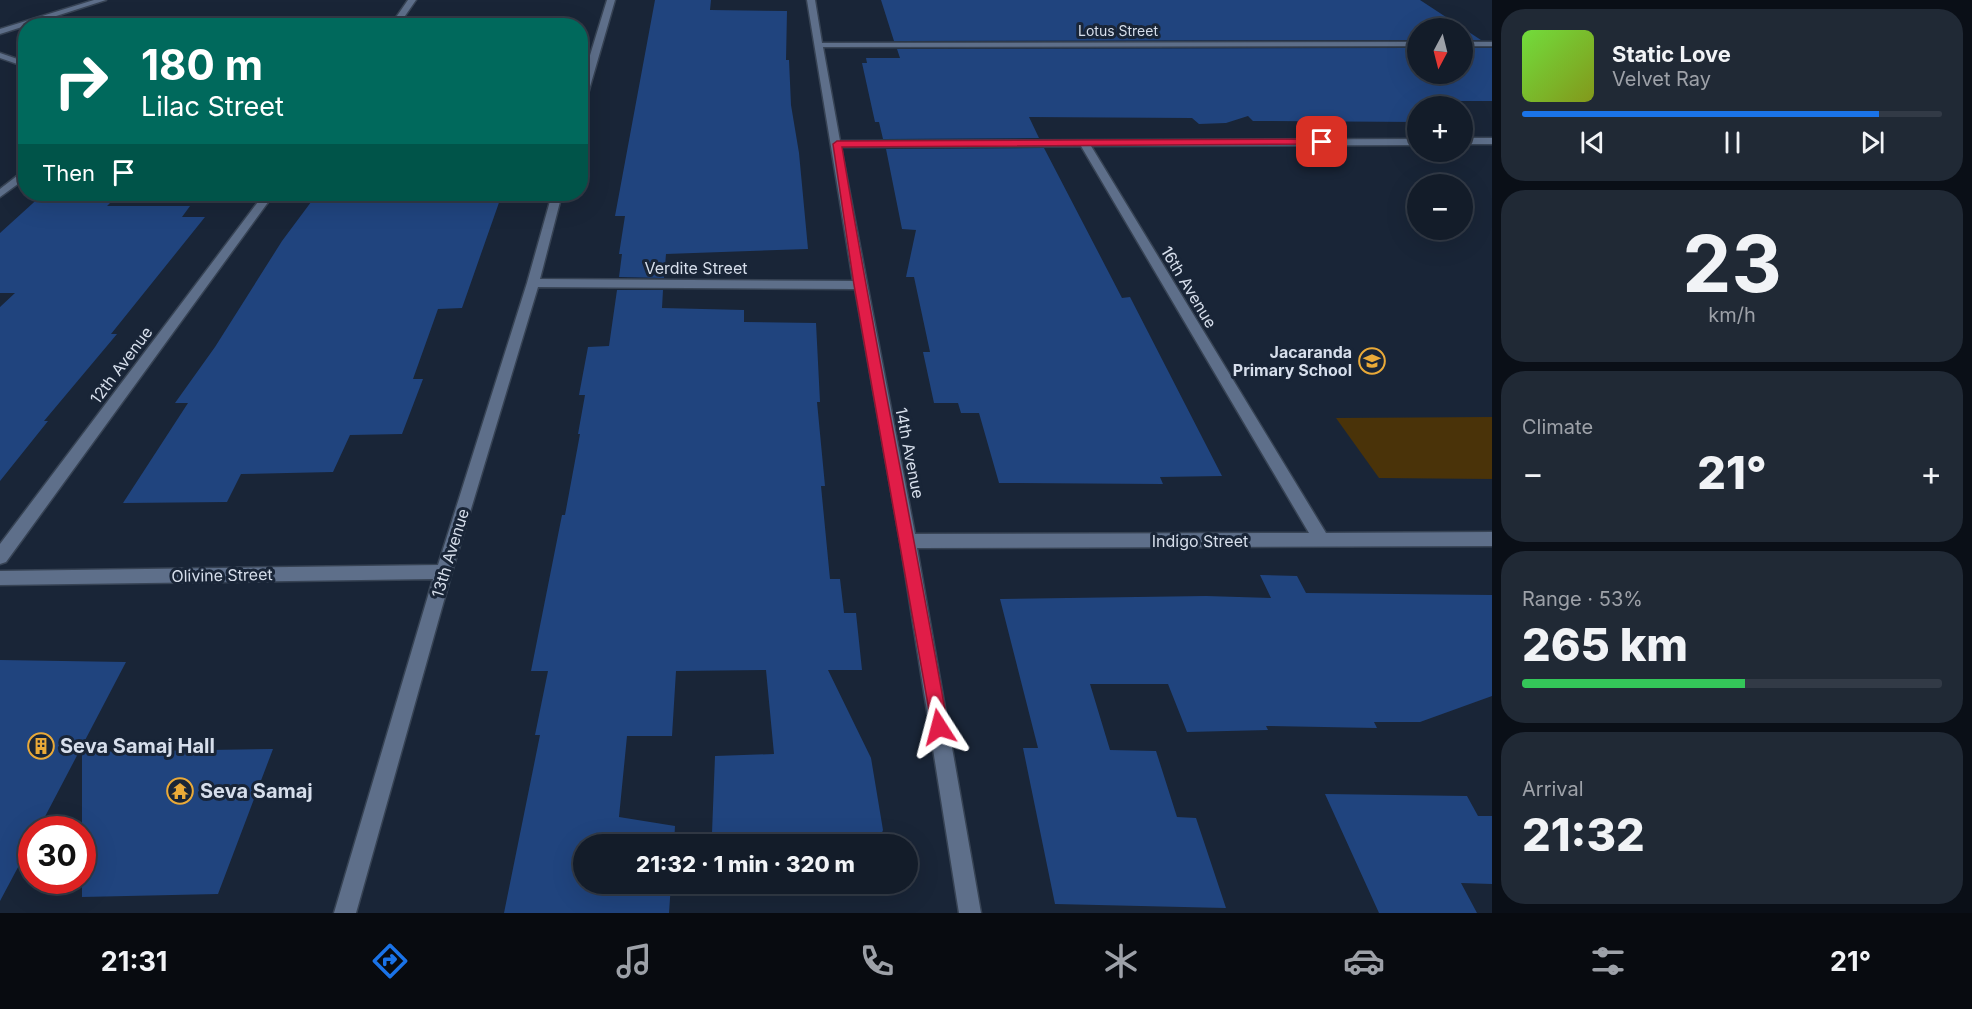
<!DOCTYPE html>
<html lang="en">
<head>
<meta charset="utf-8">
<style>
	body { margin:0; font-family:Inter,sans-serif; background:#202935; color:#f1f3f6; height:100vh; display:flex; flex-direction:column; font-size:22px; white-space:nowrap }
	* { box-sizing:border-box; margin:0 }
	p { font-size:20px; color:#9da1a8 }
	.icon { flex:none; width:33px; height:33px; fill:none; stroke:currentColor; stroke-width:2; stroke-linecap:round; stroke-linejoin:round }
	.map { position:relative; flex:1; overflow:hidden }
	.details { display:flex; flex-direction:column; gap:9px; padding:9px; background:#0a0f17; width:480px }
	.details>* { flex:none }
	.guide { position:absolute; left:18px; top:18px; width:570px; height:183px; border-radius:24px; box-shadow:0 6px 24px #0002,0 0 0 2px #323a46; background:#00695c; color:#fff; overflow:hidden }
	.needle { width:39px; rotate:187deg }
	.buttons { position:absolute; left:1407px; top:18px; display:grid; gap:12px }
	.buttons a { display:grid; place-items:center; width:66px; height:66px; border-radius:50%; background:#131c29; box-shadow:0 6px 24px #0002,0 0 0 2px #323a46; font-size:30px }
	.speed { position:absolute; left:18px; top:816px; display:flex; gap:12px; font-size:30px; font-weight:700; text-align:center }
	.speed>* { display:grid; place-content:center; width:78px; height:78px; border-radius:50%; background:#131c29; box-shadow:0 6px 24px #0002,0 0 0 2px #323a46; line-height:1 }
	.speed .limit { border:9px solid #d22; background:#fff; color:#111 }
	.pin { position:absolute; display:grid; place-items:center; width:51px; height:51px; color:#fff; margin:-26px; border-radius:12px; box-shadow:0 3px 9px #0006 }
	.me { position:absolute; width:66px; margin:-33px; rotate:351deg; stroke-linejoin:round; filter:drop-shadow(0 0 4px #0008) }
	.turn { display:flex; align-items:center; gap:21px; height:126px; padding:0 24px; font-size:27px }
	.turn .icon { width:78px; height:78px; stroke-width:2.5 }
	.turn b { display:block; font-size:42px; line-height:51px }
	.then { display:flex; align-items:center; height:57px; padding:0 24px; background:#0003; gap:12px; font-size:22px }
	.big { font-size:45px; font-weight:800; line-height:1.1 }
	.details .card { flex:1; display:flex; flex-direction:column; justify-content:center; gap:9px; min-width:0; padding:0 21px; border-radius:24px; background:#202935 }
	.details .dial { align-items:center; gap:0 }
	.dial b { font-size:78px; line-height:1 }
	.song { display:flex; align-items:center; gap:18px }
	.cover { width:72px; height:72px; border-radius:9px; background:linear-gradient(135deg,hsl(100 70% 55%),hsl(70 70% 35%)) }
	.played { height:6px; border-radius:3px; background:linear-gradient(90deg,#1a73e8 85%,#323a46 85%) }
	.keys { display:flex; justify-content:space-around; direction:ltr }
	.heat { display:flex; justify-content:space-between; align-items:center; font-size:33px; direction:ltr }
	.charge { height:9px; border-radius:4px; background:linear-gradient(90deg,#34c759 53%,#323a46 0) }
	.trip { position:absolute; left:573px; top:834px; width:345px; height:60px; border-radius:30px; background:#131c29; box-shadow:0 6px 24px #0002,0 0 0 2px #323a46; font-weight:800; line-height:60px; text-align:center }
	.menu { display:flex; height:96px; justify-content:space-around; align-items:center; background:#080b10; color:#9da1a8 }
	.menu .icon { width:42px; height:42px }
	.menu .active { color:#1a73e8 }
	.menu b { font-size:27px; color:#f1f3f6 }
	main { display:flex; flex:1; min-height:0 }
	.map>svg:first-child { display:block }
</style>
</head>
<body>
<main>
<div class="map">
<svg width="1492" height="913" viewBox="0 0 1492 913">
	<rect width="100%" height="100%" fill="#192537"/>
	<path fill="#4a3309" d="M1492 417V479L1379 478 1336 418Z"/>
	<path fill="#20447e" d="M655 0H711L710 10 787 11 786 60H789L791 105 799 153 808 249 666 254 664 278 619 277 622 254H619L625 216H615Z
		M881 0H1420L1481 40H1462V28H1418V40L894 41Z
		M1418 48V74H1462V48H1492V101H1445L1452 106H1418V122L1253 121 1248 116 1226 123 1199 124 1192 118 1029 117 1039 138 883 139 879 122H875L862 63H867L866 58H900L897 49Z
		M1044 148 1122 298 1130 297 1222 476 1160 477 1163 484 999 483 979 413H961L958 403H934L923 352H930L914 277H906L916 230 902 229 886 149Z
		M43 194H119L107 206H190L182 217H205L111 334H117L44 421H48L0 481V307L15 293H0V233Z
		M317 194H502L462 308 438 309 413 379H423L402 434 350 435 333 472 241 474 227 502 123 503 188 403H175L215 347 282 241Z
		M617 290H663L662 308 744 310V322L816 323 820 402H817L825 486H821L830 579H840L844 613H856L862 670H828L871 758 883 830 878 844H785V835L712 833 715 756 774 754 766 670 676 671 672 736H627L619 817 675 826 674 844H584V884H671L669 913H504L540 735H535L548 671H531L562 515H565L580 434H578L585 395H579L588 347 609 346Z
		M1260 575 1297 576 1306 593 1492 595V696L1420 722H1374L1377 728 1266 726 1268 730 1187 732 1168 684H1090L1110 750 1156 751 1177 817 1196 818 1226 908 1055 904 1023 748H1038L1000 599 1206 596 1271 598Z
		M0 660 126 662 38 830H32V841L0 901Z
		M273 749 218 894 82 897V752Z
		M1325 794 1467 796 1478 816H1492V884L1461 883 1477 913H1379Z"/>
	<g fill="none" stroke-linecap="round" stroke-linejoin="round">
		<g stroke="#374354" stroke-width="3">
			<path id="minor" d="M94 0H106L0 34V29Z
				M408 0H416L398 26H390Z
				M607 0H615L585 104 580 107V88Z
				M807 0H815L822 43 1418 42V46L823 47 840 141 1418 139V145L1091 146 1326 533 1492 532V546L917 548 981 913H959L900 541 855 289 538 287 452 572 356 913H334L433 579 0 585V571L438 565 527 283 552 194H562L540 279 853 281ZM1081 146 1309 533 915 534 841 147Z
				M1462 42H1492V46H1462Z
				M0 53 26 62V67L0 58Z
				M1462 138H1492V144H1462Z
				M26 169V178L0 197V189Z
				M264 194H274L6 562 0 564V544Z"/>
		</g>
		<use href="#minor" fill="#5e6f8a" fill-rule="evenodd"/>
	</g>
	<path fill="#e11d48" stroke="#92132f" stroke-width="1.5" d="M1322 139 1325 140V144L842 147C874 341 914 533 948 727L945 733 939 735 933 733 854 285 833 144 837 141Z"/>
	<defs>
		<g id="school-ring" transform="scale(1.35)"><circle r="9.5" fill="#192537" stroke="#eaaa38" stroke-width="1.5"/><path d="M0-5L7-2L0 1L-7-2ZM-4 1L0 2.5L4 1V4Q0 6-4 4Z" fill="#eaaa38"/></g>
		<g id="building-ring" transform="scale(1.35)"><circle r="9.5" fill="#192537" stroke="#eaaa38" stroke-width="1.5"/><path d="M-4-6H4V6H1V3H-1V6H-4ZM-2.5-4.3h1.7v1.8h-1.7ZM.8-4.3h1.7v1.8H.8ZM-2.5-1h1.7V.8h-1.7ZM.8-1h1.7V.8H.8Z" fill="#eaaa38"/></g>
		<g id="temple-ring" transform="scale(1.35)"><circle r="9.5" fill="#192537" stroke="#eaaa38" stroke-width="1.5"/><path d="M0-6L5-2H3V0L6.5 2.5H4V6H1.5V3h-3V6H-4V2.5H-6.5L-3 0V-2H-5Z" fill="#eaaa38"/></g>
	</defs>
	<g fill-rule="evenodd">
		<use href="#school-ring" x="1372" y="361"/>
		<use href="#building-ring" x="41" y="746"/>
		<use href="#temple-ring" x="180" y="791"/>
	</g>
	<g text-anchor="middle" stroke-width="6" stroke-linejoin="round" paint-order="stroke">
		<g font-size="14" fill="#d6deeb" stroke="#192537">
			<text x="1118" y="36">Lotus Street</text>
		</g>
		<g font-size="16" fill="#d6deeb" stroke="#192537">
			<text x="696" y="274">Verdite Street</text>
			<text transform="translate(1189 287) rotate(59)" y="6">16th Avenue</text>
			<text transform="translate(121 365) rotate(-53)" y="6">12th Avenue</text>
			<text transform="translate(910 453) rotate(79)" y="6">14th Avenue</text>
			<text x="1200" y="547">Indigo Street</text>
			<text transform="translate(450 553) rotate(-73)" y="6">13th Avenue</text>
			<text transform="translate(222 575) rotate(-1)" y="6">Olivine Street</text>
		</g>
		<g font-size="16" font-weight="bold" fill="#d6deeb" stroke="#192537" text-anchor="end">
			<text x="1352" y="358">Jacaranda<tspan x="1352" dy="18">Primary School</tspan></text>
		</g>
		<g font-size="20" font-weight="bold" fill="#d6deeb" stroke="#192537" text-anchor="start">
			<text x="60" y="753">Seva Samaj Hall</text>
			<text x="200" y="798">Seva Samaj</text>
		</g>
	</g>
</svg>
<div class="buttons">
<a><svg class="needle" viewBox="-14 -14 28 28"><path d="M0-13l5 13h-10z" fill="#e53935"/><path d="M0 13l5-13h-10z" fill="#9da1a8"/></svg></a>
<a>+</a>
<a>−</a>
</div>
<div class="speed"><div class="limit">30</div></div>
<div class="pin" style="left:1322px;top:142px;background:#d93025"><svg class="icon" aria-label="arrive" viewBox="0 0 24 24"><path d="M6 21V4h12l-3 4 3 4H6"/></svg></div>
<svg class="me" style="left:939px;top:727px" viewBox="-20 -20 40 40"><path d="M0-17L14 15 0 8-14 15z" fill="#e11d48" stroke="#fff" stroke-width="4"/></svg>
<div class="trip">21:32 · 1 min · 320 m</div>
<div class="guide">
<div class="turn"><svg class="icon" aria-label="right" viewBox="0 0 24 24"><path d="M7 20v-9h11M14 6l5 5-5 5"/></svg><div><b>180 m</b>Lilac Street</div></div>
<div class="then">Then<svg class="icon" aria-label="arrive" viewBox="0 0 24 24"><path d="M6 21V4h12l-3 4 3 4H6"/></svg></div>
</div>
</div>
<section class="details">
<div class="card">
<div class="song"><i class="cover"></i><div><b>Static Love</b><p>Velvet Ray</p></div></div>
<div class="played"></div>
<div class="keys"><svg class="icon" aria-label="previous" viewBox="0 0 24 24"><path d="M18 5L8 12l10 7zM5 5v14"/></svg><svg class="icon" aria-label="pause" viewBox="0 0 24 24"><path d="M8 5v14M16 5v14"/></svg><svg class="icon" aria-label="next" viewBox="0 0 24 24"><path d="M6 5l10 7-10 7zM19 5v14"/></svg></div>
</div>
<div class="card dial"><b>23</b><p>km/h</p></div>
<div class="card"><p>Climate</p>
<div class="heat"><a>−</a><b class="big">21°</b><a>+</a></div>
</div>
<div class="card"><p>Range · 53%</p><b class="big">265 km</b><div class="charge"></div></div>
<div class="card"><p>Arrival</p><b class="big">21:32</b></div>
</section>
</main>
<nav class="menu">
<b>21:31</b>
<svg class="icon active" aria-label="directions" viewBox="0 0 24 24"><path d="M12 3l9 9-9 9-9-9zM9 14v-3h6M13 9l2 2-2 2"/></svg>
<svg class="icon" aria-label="music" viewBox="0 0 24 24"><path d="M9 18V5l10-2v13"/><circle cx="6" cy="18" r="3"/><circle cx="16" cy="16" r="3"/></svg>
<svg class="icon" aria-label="phone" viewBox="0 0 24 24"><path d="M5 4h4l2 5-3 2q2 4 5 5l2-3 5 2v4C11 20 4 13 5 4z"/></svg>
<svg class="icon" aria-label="climate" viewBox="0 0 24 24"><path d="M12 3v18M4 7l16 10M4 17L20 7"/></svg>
<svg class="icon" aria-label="car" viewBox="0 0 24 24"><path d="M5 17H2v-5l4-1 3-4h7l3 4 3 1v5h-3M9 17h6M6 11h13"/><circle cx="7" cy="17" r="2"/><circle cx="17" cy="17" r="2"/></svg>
<svg class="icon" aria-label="filters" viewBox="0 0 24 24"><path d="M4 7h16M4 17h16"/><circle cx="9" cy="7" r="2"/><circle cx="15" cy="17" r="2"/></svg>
<b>21°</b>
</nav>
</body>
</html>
